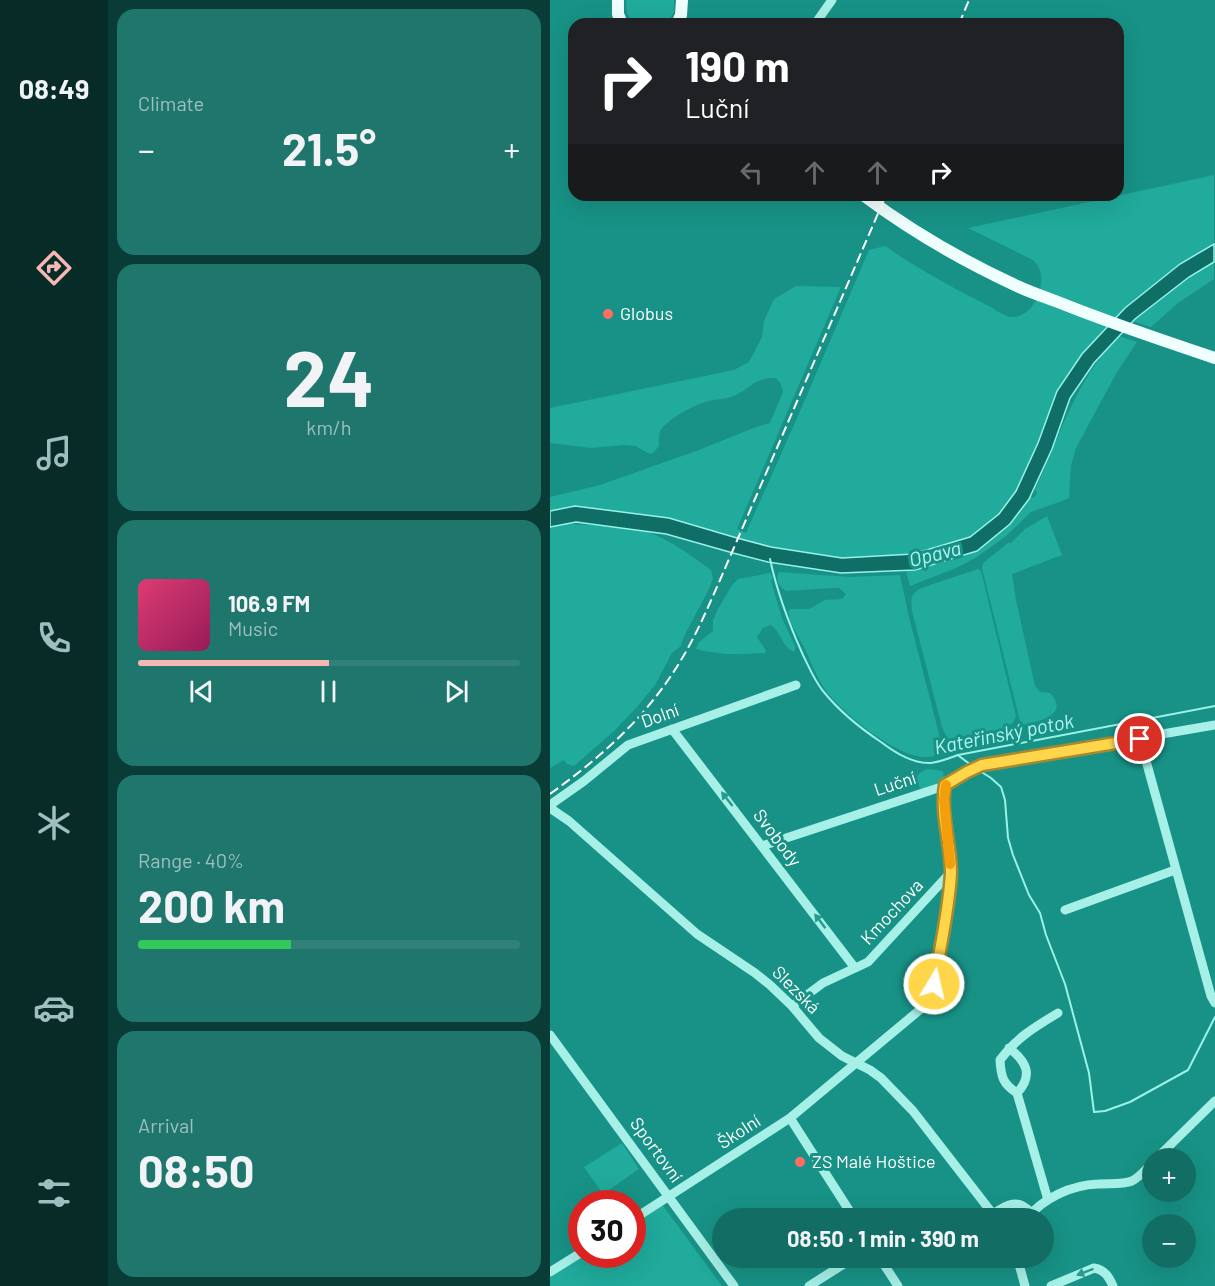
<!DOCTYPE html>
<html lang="en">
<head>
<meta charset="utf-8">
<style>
	body { margin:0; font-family:Barlow,sans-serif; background:#1f766d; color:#f1f3f6; height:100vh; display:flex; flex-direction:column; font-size:22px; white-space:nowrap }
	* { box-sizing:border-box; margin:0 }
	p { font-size:20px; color:#9cc0bf }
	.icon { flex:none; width:33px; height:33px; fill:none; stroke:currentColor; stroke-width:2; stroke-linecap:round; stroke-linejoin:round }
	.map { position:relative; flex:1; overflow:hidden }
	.panel { display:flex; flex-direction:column; gap:9px; padding:9px; background:#0a3c37; width:442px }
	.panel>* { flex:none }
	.top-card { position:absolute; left:18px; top:18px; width:556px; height:183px; border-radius:18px; box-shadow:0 6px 24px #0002; background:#202124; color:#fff; overflow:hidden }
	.controls { position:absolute; left:592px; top:1148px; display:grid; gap:12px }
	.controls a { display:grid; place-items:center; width:54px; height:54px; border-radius:50%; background:#126e64; box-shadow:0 6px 24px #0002; font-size:30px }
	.speed { position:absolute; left:18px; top:1190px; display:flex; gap:12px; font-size:30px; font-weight:700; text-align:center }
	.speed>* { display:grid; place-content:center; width:78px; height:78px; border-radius:50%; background:#126e64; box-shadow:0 6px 24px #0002; line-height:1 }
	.speed .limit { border:9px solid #d22; background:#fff; color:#111 }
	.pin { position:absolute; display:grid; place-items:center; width:51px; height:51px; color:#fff; margin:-26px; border:3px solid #fff; border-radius:50%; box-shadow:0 2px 6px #0007 }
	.me { position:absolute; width:66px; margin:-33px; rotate:9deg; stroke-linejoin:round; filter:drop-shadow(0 0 4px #0008) }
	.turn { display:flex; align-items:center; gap:21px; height:126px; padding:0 18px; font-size:27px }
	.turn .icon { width:78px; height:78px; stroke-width:2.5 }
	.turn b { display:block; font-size:42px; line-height:51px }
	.lanes { display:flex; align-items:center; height:57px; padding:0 18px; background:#0003; justify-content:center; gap:30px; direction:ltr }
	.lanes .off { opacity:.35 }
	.big { font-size:45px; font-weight:700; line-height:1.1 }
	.panel .widget { flex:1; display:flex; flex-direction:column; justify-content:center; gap:9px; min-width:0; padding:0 21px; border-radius:18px; background:#1f766d }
	.panel .dial { align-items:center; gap:0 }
	.dial b { font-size:78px; line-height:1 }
	.song { display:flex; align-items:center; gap:18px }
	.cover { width:72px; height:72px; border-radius:9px; background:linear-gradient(135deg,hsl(340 70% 55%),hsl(330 70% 35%)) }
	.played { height:6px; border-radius:3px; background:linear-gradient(90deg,#f7b7b5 50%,#318178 50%) }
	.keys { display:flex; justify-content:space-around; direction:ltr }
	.heat { display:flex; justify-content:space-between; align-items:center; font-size:33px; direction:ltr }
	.charge { height:9px; border-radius:4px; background:linear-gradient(90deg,#34c759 40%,#318178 0) }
	.trip { position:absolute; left:162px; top:1208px; width:342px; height:60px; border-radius:30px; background:#126e64; box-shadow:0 6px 24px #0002; font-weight:700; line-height:60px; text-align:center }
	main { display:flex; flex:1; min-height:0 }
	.tabs { display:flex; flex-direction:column; width:108px; justify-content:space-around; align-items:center; background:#072c28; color:#9cc0bf }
	.tabs .icon { width:42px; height:42px }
	.tabs .current { color:#f7b7b5 }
	.tabs b { font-size:27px; color:#f1f3f6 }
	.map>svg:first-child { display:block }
</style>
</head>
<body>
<main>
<nav class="tabs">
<b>08:49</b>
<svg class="icon current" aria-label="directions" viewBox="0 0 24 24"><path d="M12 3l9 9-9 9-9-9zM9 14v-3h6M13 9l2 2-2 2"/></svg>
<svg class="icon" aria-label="music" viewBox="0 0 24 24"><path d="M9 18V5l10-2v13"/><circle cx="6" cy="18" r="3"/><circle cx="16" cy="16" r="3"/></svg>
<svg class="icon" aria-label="phone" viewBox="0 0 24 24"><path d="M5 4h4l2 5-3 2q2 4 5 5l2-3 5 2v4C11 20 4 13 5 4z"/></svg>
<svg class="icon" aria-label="climate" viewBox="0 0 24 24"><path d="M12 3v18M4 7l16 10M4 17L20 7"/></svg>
<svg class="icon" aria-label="car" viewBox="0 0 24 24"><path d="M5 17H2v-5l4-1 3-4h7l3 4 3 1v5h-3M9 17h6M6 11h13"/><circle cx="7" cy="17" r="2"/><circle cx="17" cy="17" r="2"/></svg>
<svg class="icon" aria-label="filters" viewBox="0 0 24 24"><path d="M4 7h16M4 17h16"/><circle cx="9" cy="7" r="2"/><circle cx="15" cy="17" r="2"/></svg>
</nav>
<section class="panel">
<div class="widget"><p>Climate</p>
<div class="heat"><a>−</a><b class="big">21.5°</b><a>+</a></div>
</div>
<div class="widget dial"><b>24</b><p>km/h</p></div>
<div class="widget">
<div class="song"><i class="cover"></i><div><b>106.9 FM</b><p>Music</p></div></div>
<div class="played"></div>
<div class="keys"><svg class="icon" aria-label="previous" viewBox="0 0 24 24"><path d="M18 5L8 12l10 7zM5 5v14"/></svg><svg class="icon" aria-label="pause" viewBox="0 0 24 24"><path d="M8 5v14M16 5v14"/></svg><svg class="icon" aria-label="next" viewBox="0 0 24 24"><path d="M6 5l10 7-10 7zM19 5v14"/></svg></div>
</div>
<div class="widget"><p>Range · 40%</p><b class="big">200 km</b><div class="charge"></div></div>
<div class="widget"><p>Arrival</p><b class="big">08:50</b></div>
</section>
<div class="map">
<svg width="665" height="1286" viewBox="0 0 665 1286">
	<rect width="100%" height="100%" fill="#189286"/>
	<path fill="#20ab9c" d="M76 0H124V12L117 24H83L77 13Z
		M664 175V244L630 264 575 308 532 354 466 491 449 514 420 537 363 554 292 558 221 547 187 538 26 506 0 511V497L50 485 149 450 206 427 220 423 233 392 231 384 226 378C205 377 201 388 184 396 174 400 161 399 152 403 139 408 121 418 112 428 108 433 109 441 109 446L104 452 100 454 85 446 73 445 41 448 0 443V408L184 370 199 362 212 337 214 321 224 299 246 286 291 287 187 529 196 533 251 409 319 250 335 246C368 269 403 288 439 306 446 310 454 317 463 317 479 316 486 302 490 289 493 278 491 267 483 260L418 228Z
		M664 262V279L628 303 601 327 582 321 631 282Z
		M569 336 587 342 567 372 526 448 521 465 519 498 512 501 481 512 456 536 427 557 406 568 360 586 356 571 403 560 416 556 429 548 480 496 484 498 487 493 485 490C510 436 526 379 569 336Z
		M497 516 512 555 462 574 466 600 485 686 490 692 500 693C521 715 487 722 471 725L432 568 433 563 458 543H461L475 529Z
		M17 524C38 525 61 525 82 528 112 533 137 553 161 570L163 579 157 593 134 636 131 646 122 653 105 685 86 708 64 731 24 766 17 764 14 760 0 768V527Z
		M428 569 431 571 466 716 464 721 457 728 401 740 397 738 392 727 362 611C361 598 360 595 371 588Z
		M229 572 299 577 350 575 359 617 389 734 390 746 388 754C361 770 300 718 282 698 268 683 262 663 253 645 247 634 240 624 238 611L240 609H259L275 600 292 599 296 594 289 588H282L236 591C229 586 225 581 229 572Z
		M220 573 223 577 221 581 232 618 245 646V650L243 652C232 646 231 632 221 625L213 628 207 637 216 651 215 653C192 655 168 655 146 649L149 642 163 631V620L168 609 182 585 188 579Z
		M378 769 393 771 394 778 385 784 371 789C364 778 366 773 378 769Z
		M72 1143 89 1169 53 1194 34 1167Z
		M111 1203 172 1286H0V1272L32 1254H82L83 1220Z"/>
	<path fill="#0f6f67" stroke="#99f2e7" stroke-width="1.5" d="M664 244V262L639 277 585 319 544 363 520 398 502 449 479 499 460 524 427 551 365 570 291 573 218 562 183 553 116 534 26 522 0 527V511L25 506 119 518 187 538 221 547 292 558 363 554 420 537 449 514 466 491 488 443 507 391 532 354 575 308 630 264Z"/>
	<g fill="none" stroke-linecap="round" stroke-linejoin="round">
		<path stroke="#99f2e7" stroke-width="2" d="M220 559C227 592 239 624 253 655 259 667 264 680 273 691 289 711 310 728 331 742 344 752 364 764 381 763 390 762 400 758 408 755L665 706
			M409 756 421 765
			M430 771 441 778 451 787 455 800 458 838 463 855 479 895 490 913 496 935 515 984 539 1073 544 1112 555 1111 580 1102 638 1070 665 1017"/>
		<path stroke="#a6f0e8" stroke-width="9" d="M265 24 282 0
			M122 729 305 968
			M590 739 661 996 665 1003
			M0 805 34 781 78 745 246 685
			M0 808 19 821 147 934 205 973 220 985 242 1006 269 1038 292 1056 320 1070 331 1078 363 1111 446 1218
			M212 846 391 787 432 765 665 725
			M515 910 625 870
			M242 1006 273 983 318 962 401 872
			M0 1035 184 1286
			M459 1048C476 1061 484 1075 467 1093 453 1084 451 1077 450 1060 466 1038 485 1027 508 1013
			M467 1093 498 1200
			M240 1118 304 1218
			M607 1158 665 1101
			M443 1214C457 1204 469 1198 481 1213
			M477 1218C494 1198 521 1185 548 1184 559 1183 572 1185 582 1181 590 1177 597 1168 603 1162
			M82 1220 240 1118 372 1008 384 984 397 904 401 872 394 799 395 785
			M329 1257 348 1286
			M467 1257 475 1286
			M0 1272 32 1252
			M259 1286 305 1257
			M501 1286 544 1268C555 1270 559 1277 563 1286"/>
		<path stroke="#effffe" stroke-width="12" d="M68 0V14L72 24
			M127 24 131 15 132 0
			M313 195C361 231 413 261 467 286 482 293 498 298 513 304 563 324 614 341 665 358"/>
		<path stroke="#fff" stroke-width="2" stroke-dasharray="10 4.5" stroke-linecap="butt" d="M409 24 419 0
			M0 794C54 755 100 714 134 655 148 631 159 605 170 580L336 195"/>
	</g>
	<defs><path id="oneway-solid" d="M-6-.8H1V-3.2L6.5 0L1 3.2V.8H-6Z" transform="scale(1.5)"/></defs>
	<g fill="#269b90">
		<use href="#oneway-solid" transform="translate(177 799) rotate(-128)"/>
		<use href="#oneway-solid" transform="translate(270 921) rotate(-127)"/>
		<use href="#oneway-solid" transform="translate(535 1272) rotate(159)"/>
	</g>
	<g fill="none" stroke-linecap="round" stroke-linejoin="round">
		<g stroke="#a68a30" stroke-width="15">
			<path id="route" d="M384 984C390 948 399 910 401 873 401 844 390 814 395 785L417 772 432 765 590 739"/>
		</g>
		<use href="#route" stroke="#ffd54a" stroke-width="10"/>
		<path stroke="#f59e0b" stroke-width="10" d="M396 785 394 799 400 864"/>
	</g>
	<g fill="#ff6d65" stroke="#189286" stroke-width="2">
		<circle cx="58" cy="314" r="6"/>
		<circle cx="250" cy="1162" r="6"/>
	</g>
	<g text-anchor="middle" stroke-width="6" stroke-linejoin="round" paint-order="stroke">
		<g font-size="18" fill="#fff" stroke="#189286" text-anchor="start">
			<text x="70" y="320">Globus</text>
			<text x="262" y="1168">ZS Malé Hoštice</text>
		</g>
		<g font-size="18" fill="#fff" stroke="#189286">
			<text transform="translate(110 716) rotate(-20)" y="6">Dolní</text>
			<text transform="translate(345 784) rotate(-18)" y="6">Luční</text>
			<text transform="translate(227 838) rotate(53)" y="6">Svobody</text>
			<text transform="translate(342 912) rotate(-47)" y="6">Kmochova</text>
			<text transform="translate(246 990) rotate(45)" y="6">Slezská</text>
			<text transform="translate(189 1132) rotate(-33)" y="6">Školní</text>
			<text transform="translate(106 1150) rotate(54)" y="6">Sportovní</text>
		</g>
		<g font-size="20" font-style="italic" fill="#b2f7ef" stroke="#189286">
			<text transform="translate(385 554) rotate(-14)" y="7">Opava</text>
			<text transform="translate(454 734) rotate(-11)" y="7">Kateřinský potok</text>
		</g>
	</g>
</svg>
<div class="controls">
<a>+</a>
<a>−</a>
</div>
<div class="speed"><div class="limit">30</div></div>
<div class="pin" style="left:590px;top:739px;background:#d93025"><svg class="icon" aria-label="arrive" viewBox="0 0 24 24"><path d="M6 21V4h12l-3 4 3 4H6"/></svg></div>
<svg class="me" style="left:384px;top:984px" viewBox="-20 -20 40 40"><circle r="17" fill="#ffd54a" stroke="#fff" stroke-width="3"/><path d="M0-11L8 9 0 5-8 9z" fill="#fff"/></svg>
<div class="trip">08:50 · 1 min · 390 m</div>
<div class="top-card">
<div class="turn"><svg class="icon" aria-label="right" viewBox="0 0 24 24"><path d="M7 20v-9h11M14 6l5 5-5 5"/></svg><div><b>190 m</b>Luční</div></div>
<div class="lanes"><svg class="icon off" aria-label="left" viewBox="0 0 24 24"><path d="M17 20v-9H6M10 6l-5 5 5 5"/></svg><svg class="icon off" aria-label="ahead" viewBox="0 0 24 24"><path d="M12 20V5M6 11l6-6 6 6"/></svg><svg class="icon off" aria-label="ahead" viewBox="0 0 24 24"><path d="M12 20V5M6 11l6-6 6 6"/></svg><svg class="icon" aria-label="right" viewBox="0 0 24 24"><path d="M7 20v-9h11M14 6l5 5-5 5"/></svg></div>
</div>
</div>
</main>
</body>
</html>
